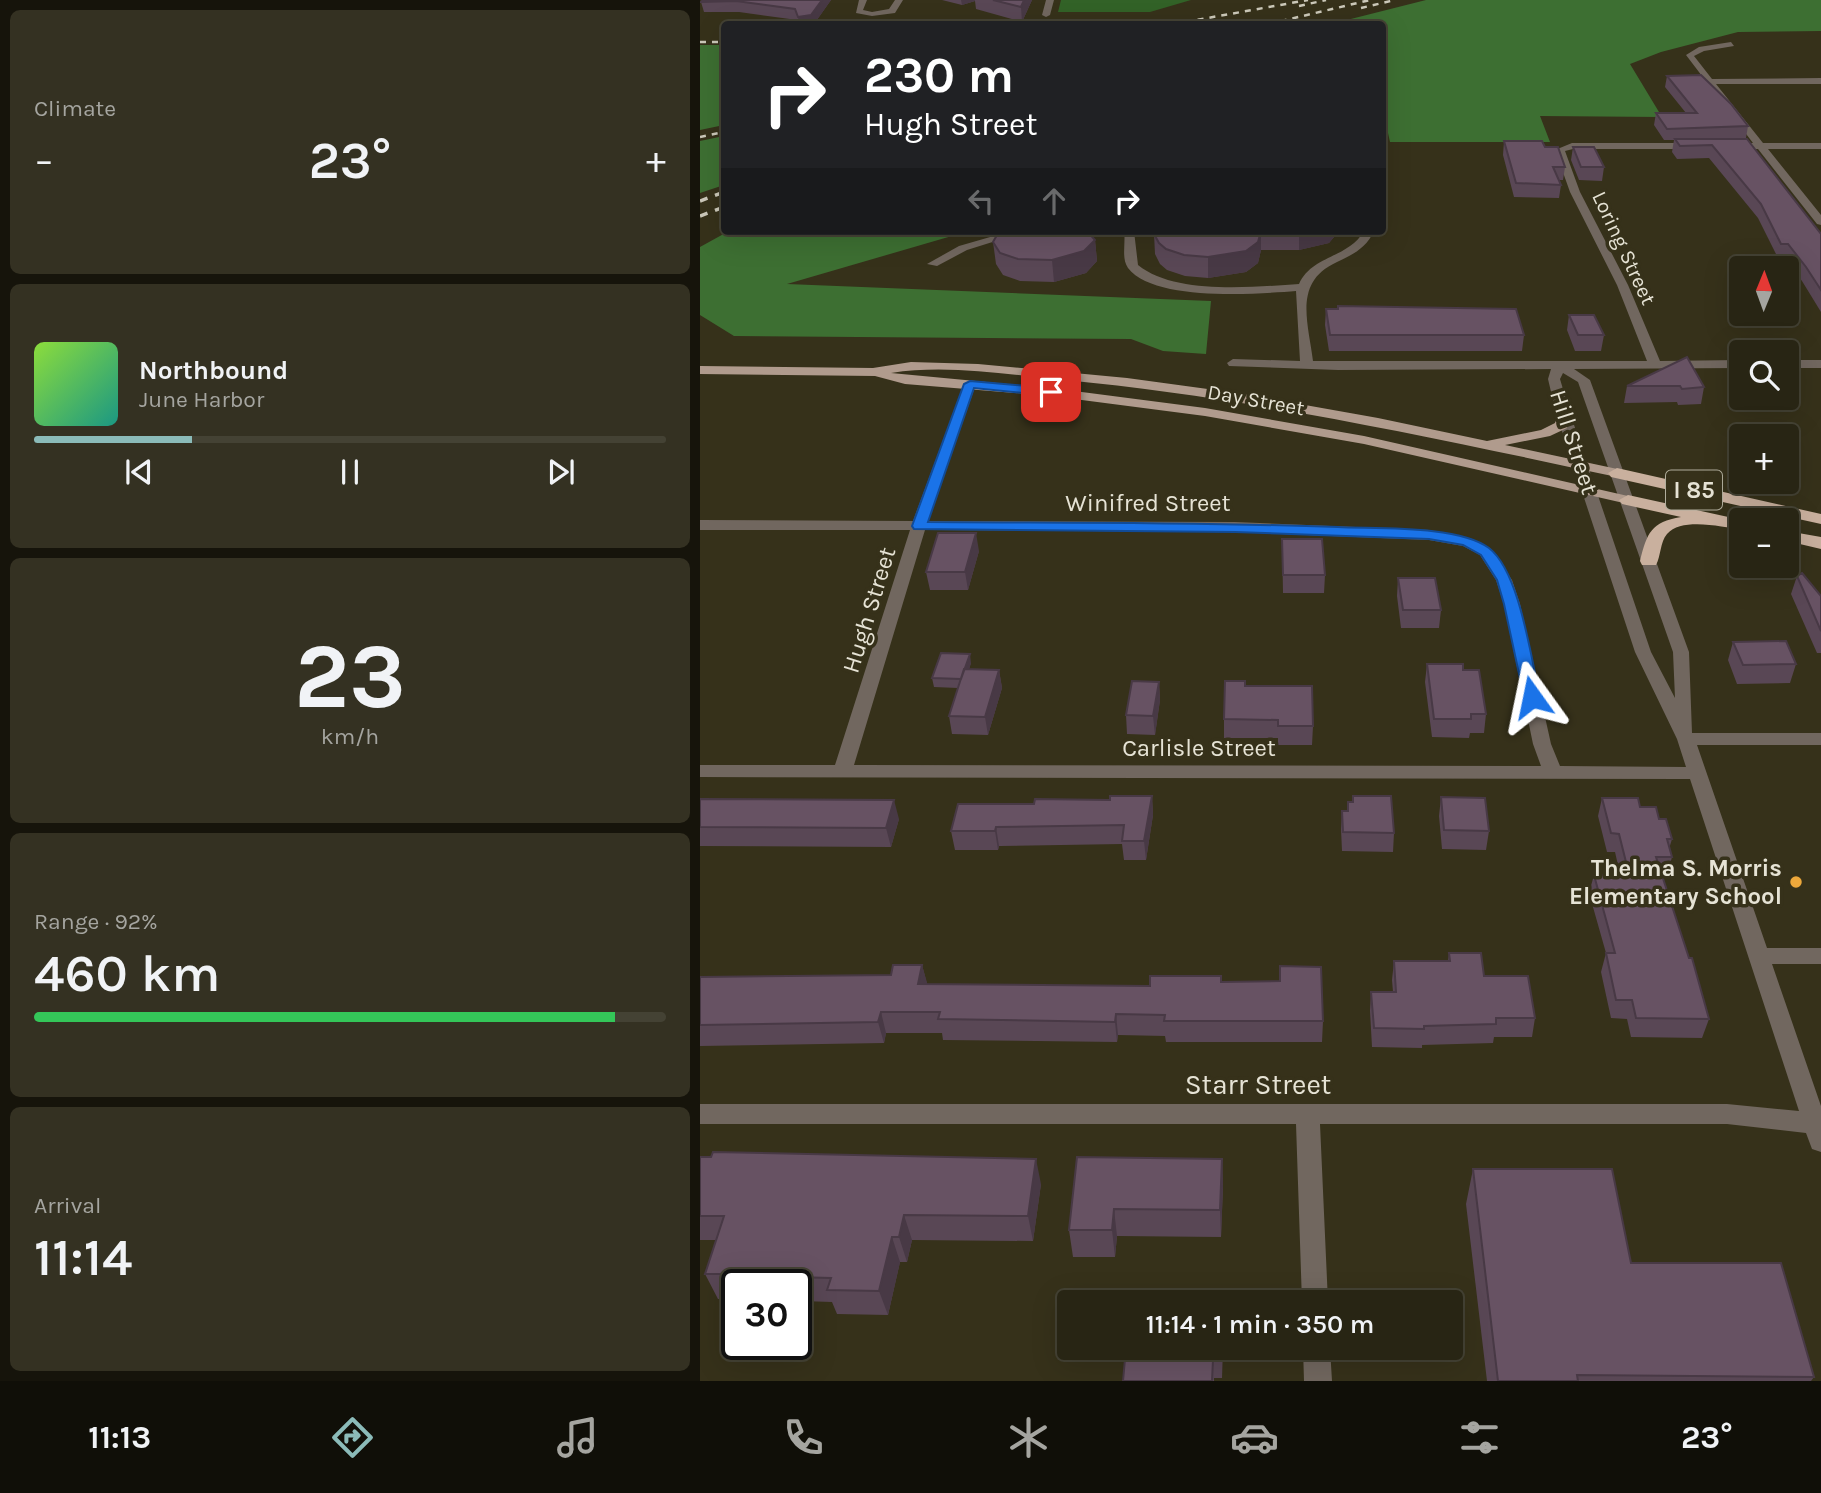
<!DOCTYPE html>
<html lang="en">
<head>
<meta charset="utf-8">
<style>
	body { margin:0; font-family:Karla,sans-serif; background:#343122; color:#f1f3f6; height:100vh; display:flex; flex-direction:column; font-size:26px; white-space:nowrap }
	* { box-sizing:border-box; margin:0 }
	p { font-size:23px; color:#a5a5a0 }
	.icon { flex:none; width:38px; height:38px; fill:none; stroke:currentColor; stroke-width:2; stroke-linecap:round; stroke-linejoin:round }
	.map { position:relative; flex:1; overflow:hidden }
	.side { display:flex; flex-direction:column; gap:10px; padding:10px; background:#16140b; width:700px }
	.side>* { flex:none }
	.banner { position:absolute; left:21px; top:21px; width:665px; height:214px; border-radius:7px; box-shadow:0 7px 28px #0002,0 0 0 2px #444234; background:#202124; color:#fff; overflow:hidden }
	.needle { width:46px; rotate:1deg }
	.controls { position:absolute; left:1029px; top:256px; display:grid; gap:14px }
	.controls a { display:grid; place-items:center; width:70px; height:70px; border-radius:7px; background:#282514; box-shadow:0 7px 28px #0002,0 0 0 2px #444234; font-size:35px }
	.speed { position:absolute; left:21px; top:1269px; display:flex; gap:14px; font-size:35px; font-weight:700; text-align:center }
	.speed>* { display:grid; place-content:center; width:91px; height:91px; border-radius:50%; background:#282514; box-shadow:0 7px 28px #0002,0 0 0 2px #444234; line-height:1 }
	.speed .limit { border:4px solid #111; border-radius:10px; background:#fff; color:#111 }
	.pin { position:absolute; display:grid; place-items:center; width:60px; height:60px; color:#fff; margin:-30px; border-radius:14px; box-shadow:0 4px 10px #0006 }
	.me { position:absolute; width:77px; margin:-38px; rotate:348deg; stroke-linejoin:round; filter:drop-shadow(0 0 5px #0008) }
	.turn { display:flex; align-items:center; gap:24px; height:147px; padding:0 28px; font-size:32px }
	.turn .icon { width:91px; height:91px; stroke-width:2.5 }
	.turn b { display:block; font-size:49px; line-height:60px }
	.lanes { display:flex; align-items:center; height:66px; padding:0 28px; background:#0003; justify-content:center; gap:35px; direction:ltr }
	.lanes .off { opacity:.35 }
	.big { font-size:52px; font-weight:600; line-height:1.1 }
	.side .card { flex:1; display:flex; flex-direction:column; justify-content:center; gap:10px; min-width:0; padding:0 24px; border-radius:10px; background:#343122 }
	.side .dial { align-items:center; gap:0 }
	.dial b { font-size:91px; line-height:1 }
	.song { display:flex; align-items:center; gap:21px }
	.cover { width:84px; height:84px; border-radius:10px; background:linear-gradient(135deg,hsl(90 70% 55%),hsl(170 70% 35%)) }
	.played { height:7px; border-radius:4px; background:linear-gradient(90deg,#8bbbb9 25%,#444234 25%) }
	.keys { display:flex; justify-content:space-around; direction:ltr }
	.heat { display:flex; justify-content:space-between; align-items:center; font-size:38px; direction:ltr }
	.charge { height:10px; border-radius:5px; background:linear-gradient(90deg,#34c759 92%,#444234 0) }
	.trip { position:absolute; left:357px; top:1290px; width:406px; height:70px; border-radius:7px; background:#282514; box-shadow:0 7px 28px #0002,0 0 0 2px #444234; font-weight:600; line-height:70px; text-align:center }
	.menu { display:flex; height:112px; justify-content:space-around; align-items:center; background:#100f08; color:#a5a5a0 }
	.menu .icon { width:49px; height:49px }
	.menu .active { color:#8bbbb9 }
	.menu b { font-size:32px; color:#f1f3f6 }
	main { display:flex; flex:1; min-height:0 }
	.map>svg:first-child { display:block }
</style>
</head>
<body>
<main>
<section class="side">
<div class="card"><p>Climate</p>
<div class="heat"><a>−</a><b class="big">23°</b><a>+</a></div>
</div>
<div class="card">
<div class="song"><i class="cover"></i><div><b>Northbound</b><p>June Harbor</p></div></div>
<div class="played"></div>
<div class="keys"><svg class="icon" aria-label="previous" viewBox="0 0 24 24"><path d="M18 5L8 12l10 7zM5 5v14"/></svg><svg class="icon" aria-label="pause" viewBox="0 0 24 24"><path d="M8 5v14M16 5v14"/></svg><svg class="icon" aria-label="next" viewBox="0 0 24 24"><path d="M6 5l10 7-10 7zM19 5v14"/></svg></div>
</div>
<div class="card dial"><b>23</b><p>km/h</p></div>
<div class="card"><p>Range · 92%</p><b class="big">460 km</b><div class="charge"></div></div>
<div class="card"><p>Arrival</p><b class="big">11:14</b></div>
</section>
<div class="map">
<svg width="1121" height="1381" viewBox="0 0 1121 1381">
	<rect width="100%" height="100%" fill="#36311a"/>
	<path fill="#326227" d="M361 0H491L450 12H358Z"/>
	<path fill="#3d6f32" d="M726 0H1121V31L1038 32 961 52 930 64 962 117 840 116 850 142H690L688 133 683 132 682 24H631Z
		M0 45H24V125L0 130Z
		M24 136V185L0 193V141Z
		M29 231H269L87 284 511 301 506 354 463 351 431 339 34 336 0 315V247Z"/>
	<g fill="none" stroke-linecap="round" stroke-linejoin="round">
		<path fill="#71675f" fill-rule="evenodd" d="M159 0H167L163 10 172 12 189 9 195 0H203L195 13 172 16 156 13Z
			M346 0H354L350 15 346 17 342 15Z
			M1031 42 1034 46 1004 51 994 56 1012 79 1121 78V84H1016L1063 143H1121V149H1068L1121 215V225L1117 224 1058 149H1029L1024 146 1029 143H1053L986 55 999 47Z
			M872 143H998L1003 146 998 149H873L865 151 880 192 928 285 960 361 1041 360V368L874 369 890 380 989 652 992 733H1121V745H997L1067 948H1121V964H1072L1121 1106V1152L1112 1149 1106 1133 1027 1124H620L628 1302H602L596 1124H0V1104H1027L1099 1111 990 779 0 777V765H135L210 530H0V520L213 521 264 384 270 380 276 384 228 521 535 522 729 530 772 539 791 549 812 580 820 604 851 744 860 766 986 767 977 739 935 652 856 413 848 379 851 369 638 370 529 366 527 363 533 359 600 361 596 291C557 294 454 302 428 268 421 258 426 243 424 231H434L438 265C475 295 552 287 599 284 612 255 649 258 664 231H674C666 248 654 254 637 262 593 282 608 321 613 361H947L917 285 870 192 855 150ZM863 373 878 382 973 652 975 698 951 652 870 413 860 379ZM225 530 535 532 729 540 763 546 780 555 796 580 804 604 833 744 841 766 154 765Z
			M311 231H328L267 250 237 266 227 264 259 246Z
			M1087 360H1121V368H1087Z
			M603 1348H630L632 1381H604Z"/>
		<path fill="#b09b8d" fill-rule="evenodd" d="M211 362 278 364 427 378 537 393 678 418 787 441 841 430 855 423 856 413 863 409 870 413 867 428 850 436 805 445 922 470V476L917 477C734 438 552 398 365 380 309 375 248 364 191 373L351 388 505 408 664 436 928 496 935 500 928 504 664 444 505 416 351 396 205 384 175 376 0 374V366L173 368Z"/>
		<path fill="#c9b09e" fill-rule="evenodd" d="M917 468 1121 514V524L911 477 908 473Z
			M928 495 1042 520 1041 530C1023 527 982 517 967 534 960 542 961 556 956 565H942L940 561C947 533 951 522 981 517L922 504 919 500Z
			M1087 531 1121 537V549L1087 541Z"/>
		<path stroke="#cbc8b9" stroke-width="2.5" stroke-dasharray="6 6" stroke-linecap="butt" d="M599 6 626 0
			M661 8 695 0
			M474 24 608 0
			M569 24 670 0
			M0 42H24
			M0 137 24 132"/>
		<path stroke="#cbc8b9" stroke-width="3.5" stroke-dasharray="8 8" stroke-linecap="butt" d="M0 201 24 192
			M0 216 24 207"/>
	</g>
	<path fill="#594755" d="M131 0 114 24H98L97 20 39 12H4L1 2Z
		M242 0H332L322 22 276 9 275 1 262 5Z
		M967 76 1048 126 1046 138 1020 139 1121 234V312L1102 281 1085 258H1078L1058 218 1009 158 977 159 972 152 974 140H964L954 125 956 113H986L965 87Z
		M804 141 845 147 865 167 863 180H859L861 185 859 198 814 197 803 155Z
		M873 147 904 167 902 181 879 180 871 160Z
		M458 231H639L629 243 599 250H561L558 263 546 272 508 278 485 276 467 270 460 264 455 254 454 234Z
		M395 240 397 261 386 273 354 282 320 281 303 275 296 264 293 242Z
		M626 309 824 335 822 351H629L625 325Z
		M869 315 904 335 901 351H875L867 330Z
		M987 357 1004 387 1001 404 978 405 977 402 924 403 927 386Z
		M582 539 625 575 624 593H583Z
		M279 551 268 590H230L226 572Z
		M1097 576 1121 596V653H1117L1091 594Z
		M698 578 741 610 739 628H701L697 596Z
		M1033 642 1096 664 1090 683 1037 684 1028 660Z
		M271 663 269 669 299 670 302 688 288 735 252 734 249 716 258 688 234 687 232 678Z
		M727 664 763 670 786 714 784 733H770L769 738 732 737 725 682Z
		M459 682 460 700 455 735 427 734 426 715Z
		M545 686 613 726 612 745H578V738H524V719Z
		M452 796 453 815 446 860H424L422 844 299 846 298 850H255L251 831 334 804 410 800Z
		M653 796 694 833 693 852 642 851 641 829 642 811H647L648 802H653Z
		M741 797 789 831 786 850 742 849 739 816Z
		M902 798 940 807 959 819 972 839 969 849 972 857 967 876H962L1009 1019 1002 1038 931 1037 927 1019 911 1018 901 972 906 953 889 893 894 875 920 874 915 852H907L898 816Z
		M0 799 199 819 191 847 0 846Z
		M749 953 784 976 835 1018 832 1037H794L793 1043 722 1045V1048L672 1047 670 1011 671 992H693L692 980 694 961H748Z
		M222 965 227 984 450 986 521 982 623 1021 622 1042H466L465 1036 418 1035 417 1042 243 1040 242 1033H186L184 1043 0 1046V977L191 975Z
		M0 1157 341 1184 333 1241 212 1240 207 1262H200L188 1315 137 1314 132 1302 101 1301 100 1299H96V1284H37V1299H18L5 1274 16 1240H0Z
		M522 1159 523 1186 521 1237 417 1236 415 1257H373L369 1230Z
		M773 1169 931 1263 1114 1377 1111 1381H787L766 1204Z
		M426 1348H523L522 1378H514V1381H423Z"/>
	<path fill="#483945" d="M122 0H131L114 24H99L98 17Z
		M261 0H275V1L262 5Z
		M324 0H332L322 22 321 7Z
		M561 231V250L558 263 546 272 508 278V257Z
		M599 231H639L629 243 599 250Z
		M395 240 397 261 386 273 354 282 352 260Z
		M276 533 279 551 268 590 265 572Z
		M270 654 271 663 263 688 261 679Z
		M299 670 302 688 288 735 285 717Z
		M459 682 460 700 455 735 453 716Z
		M452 796 453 815 446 860 444 841Z
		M194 800 199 819 191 847 186 828Z
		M296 827 299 846 298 850 295 831Z
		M222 965 228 986 218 984Z
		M181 1012 186 1033 184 1043 178 1022Z
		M416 1014 418 1035 417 1042 415 1022Z
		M336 1159 341 1184 333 1241 328 1216Z
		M522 1159 523 1186 521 1237 520 1210Z
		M414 1209 417 1236 415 1257 412 1230Z
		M204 1215 212 1240 207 1262 199 1237Z
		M192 1237 200 1262 188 1315 179 1291Z"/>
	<path fill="#675263" stroke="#483945" stroke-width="2" d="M3 0H122L111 15 98 17 95 9 36 1 1 2Z
		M293 0H324L321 7Z
		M1001 75 1031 104 1048 126 967 129 956 113H997L967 76Z
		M975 139H1047L1121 234V290L1106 267 1088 244H1081L1061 204 1012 145 980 146Z
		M804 141H842L845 147H858L865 167H853L861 185 816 183Z
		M873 147H894L904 167H881Z
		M304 231H387L395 240 384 251 352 260 318 259 300 253 293 242 297 235Z
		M458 231H561L558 242 546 251 508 257 484 255 466 249 459 243 454 234Z
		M638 306 816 309 824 335H630L626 309H638Z
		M869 315H894L904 335H878Z
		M987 357 1004 387 982 389 980 386H927Z
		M238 533H276L265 572H226Z
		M582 539H622L625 575H583Z
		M1102 573 1121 596V631L1097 576Z
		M698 578H735L741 610H703Z
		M1086 641 1096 664 1043 665 1033 642Z
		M241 653 270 654 261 679 232 678Z
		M727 664H763V670H779L786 714H771V719H734Z
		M264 669 299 670 285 717 249 716Z
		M432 681 459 682 453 716 426 715Z
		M525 681H545V686H612L613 726H578V720L524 719Z
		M410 796H452L444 841H422L424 825 296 827 295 831H251L258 804H334L335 799 410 800Z
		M653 796H691L694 833 643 832 642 811H648V802H653Z
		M741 797 785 798 789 831 744 830Z
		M902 798H938L940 807H956L959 819H966L972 839H967L972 857H956L989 958H992L1009 1019 936 1018 932 1000H916L906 953H915L894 875 929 874 919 834 911 833Z
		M0 799 194 800 186 828 0 827Z
		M749 953H781L784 976H828L835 1018H796V1024L724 1026V1029L674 1028 671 992H696L694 961H750Z
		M193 965H222L218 984 450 986V976H521V982L580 981V966L621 967 623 1021H464L465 1015 416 1014 415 1022 238 1019 240 1012H181L178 1022 0 1025V977L191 975Z
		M13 1152 336 1159 328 1216 204 1215 199 1237H192L179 1291 127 1290 131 1278 91 1277V1274H5L24 1216H0V1157H11Z
		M377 1157 522 1159 520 1210 414 1209 412 1230H369Z
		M773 1169H912L931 1263H1081L1114 1377 877 1375 878 1381H798Z
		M459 1298H532V1302H459Z
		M426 1348H522V1360H513L512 1381H423Z"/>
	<path fill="#1a73e8" stroke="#114b97" stroke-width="2" d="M270 381 351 388 357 392 351 396 274 388 228 522C364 523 501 522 638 527 677 529 758 525 789 548 820 572 831 659 840 697L832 702 824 697 804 604 797 580 781 555 763 545 729 539 535 532 214 529 212 526 264 384Z"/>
	<circle fill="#eda83b" stroke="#36311a" stroke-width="2.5" cx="1096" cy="882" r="7"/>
	<g text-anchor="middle" stroke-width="7" stroke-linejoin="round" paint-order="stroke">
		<g font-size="21" fill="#e6e3d5" stroke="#36311a">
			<text transform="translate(924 248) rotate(65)" y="7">Loring Street</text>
			<text transform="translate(556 400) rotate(10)" y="7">Day Street</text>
		</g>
		<rect fill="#36311a" stroke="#b1ae9d" stroke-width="2" x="966" y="470.5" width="56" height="39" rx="5"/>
		<g font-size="23" font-weight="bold" fill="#e6e3d5">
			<text x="994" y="498">I 85</text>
		</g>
		<g font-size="24" fill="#e6e3d5" stroke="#36311a">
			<text transform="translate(874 442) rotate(72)" y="8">Hill Street</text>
			<text x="448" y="511">Winifred Street</text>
			<text transform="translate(169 610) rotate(-73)" y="8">Hugh Street</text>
			<text x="499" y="756">Carlisle Street</text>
		</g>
		<g font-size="24" font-weight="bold" fill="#e6e3d5" stroke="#36311a" text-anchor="end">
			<text x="1082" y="876">Thelma S. Morris<tspan x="1082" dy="28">Elementary School</tspan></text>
		</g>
		<g font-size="28" fill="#e6e3d5" stroke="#36311a">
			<text x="558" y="1094">Starr Street</text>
		</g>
	</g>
</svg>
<div class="controls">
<a><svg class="needle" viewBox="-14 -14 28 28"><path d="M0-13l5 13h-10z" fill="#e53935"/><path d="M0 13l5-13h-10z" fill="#a5a5a0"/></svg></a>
<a><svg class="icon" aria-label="search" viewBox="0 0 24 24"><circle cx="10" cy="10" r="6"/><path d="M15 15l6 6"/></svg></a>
<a>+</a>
<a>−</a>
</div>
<div class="speed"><div class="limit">30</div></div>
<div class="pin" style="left:351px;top:392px;background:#d93025"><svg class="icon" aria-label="arrive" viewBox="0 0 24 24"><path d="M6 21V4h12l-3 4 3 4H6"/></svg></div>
<svg class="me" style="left:832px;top:697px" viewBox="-20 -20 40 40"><path d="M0-17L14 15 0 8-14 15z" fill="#1a73e8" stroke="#fff" stroke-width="4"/></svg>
<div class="trip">11:14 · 1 min · 350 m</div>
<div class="banner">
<div class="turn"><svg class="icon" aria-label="right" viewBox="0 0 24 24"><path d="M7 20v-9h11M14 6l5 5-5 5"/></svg><div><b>230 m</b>Hugh Street</div></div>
<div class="lanes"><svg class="icon off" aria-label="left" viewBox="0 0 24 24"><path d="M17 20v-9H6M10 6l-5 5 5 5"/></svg><svg class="icon off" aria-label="ahead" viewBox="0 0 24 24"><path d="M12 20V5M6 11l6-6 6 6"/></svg><svg class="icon" aria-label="right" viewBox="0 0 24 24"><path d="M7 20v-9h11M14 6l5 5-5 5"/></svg></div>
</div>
</div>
</main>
<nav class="menu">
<b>11:13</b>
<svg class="icon active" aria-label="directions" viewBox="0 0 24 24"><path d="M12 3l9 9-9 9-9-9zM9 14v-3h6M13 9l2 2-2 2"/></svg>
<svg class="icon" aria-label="music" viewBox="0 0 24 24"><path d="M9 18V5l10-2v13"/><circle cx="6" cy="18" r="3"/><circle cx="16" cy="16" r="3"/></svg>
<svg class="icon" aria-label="phone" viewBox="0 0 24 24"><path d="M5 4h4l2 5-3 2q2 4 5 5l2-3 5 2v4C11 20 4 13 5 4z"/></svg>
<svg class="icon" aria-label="climate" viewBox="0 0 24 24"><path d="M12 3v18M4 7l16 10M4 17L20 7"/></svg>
<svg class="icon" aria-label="car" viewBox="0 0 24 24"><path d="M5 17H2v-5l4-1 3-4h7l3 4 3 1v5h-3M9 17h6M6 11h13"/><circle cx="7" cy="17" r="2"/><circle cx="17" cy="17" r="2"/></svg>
<svg class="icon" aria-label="filters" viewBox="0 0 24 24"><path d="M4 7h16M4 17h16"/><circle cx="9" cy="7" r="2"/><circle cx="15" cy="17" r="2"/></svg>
<b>23°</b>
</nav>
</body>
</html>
